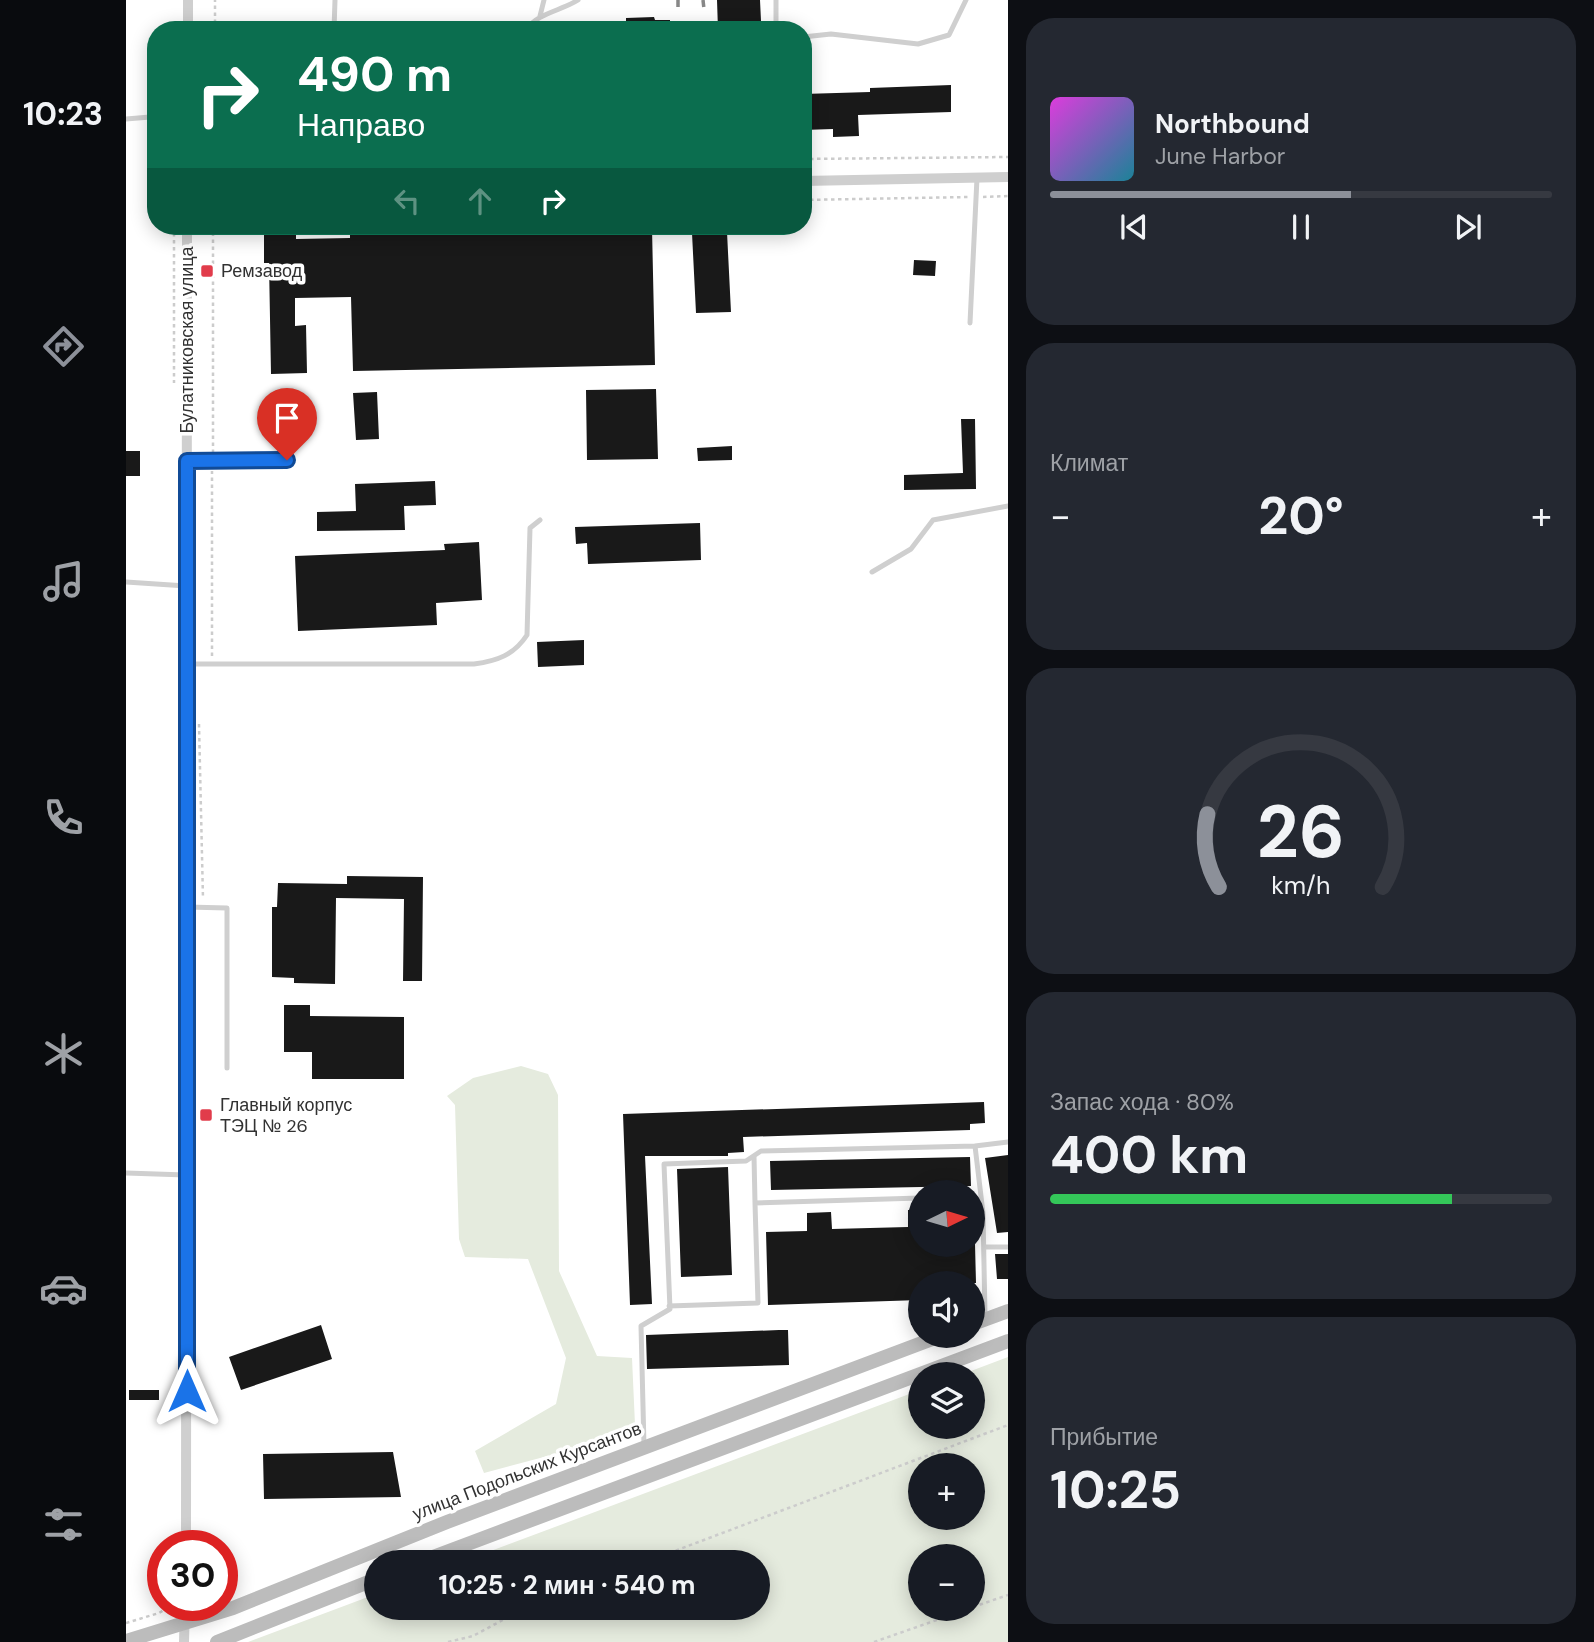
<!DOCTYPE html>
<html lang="ru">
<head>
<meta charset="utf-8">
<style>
	body { margin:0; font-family:"DM Sans",sans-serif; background:#242831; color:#f1f3f6; height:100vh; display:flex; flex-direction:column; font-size:26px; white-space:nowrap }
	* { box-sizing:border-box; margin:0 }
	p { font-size:23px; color:#9ea1a6 }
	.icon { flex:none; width:38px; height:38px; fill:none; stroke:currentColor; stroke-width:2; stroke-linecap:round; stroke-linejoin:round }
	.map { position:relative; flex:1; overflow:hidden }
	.sheet { display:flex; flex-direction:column; gap:18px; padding:18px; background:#0d0f14; width:586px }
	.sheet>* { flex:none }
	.hud { position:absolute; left:21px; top:21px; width:665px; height:214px; border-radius:28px; box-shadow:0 4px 18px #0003; background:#0b6e4f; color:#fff; overflow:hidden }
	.needle { width:46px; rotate:85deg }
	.fabs { position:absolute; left:782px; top:1180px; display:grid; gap:14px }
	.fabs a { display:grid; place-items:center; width:77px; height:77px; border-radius:50%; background:#171b24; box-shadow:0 4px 18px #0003; font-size:35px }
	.speed { position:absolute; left:21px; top:1530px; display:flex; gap:14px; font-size:35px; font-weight:700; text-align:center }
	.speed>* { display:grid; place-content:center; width:91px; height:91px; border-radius:50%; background:#171b24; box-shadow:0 4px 18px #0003; line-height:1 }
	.speed .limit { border:10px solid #d22; background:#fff; color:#111 }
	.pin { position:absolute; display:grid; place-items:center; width:60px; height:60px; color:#fff; margin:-72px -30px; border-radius:50% 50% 50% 0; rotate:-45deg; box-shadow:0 0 7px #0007 }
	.pin .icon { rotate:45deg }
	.me { position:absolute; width:77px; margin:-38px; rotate:0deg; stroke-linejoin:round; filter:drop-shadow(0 0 5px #0008) }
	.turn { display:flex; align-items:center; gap:24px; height:147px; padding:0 35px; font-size:32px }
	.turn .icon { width:91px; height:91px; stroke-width:2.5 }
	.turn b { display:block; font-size:49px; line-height:60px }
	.lanes { display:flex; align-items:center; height:66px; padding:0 35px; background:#0003; justify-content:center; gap:35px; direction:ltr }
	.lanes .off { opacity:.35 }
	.big { font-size:52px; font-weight:700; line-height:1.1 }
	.sheet .widget { flex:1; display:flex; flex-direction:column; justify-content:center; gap:10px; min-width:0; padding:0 24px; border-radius:28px; background:#242831 }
	.sheet .dial { align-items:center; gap:0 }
	.dial svg { height:182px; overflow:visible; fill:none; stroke:#363941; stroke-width:7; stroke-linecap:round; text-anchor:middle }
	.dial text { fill:#f1f3f6; stroke:none }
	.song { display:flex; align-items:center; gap:21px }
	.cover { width:84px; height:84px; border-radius:10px; background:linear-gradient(135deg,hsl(300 70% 55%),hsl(190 70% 35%)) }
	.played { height:7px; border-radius:4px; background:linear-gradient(90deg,#8c9099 60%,#363941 60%) }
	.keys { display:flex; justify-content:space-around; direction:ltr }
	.heat { display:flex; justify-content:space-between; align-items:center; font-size:38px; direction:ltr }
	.charge { height:10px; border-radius:5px; background:linear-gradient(90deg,#34c759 80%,#363941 0) }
	.trip { position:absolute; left:238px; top:1550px; width:406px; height:70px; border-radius:35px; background:#171b24; box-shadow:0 4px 18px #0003; font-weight:700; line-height:70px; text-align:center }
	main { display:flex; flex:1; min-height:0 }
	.dock { display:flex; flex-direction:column; width:126px; justify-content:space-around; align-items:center; background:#090b0e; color:#9ea1a6 }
	.dock .icon { width:49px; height:49px }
	.dock .selected { color:#8c9099 }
	.dock b { font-size:32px; color:#f1f3f6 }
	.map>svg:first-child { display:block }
</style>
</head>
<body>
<main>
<nav class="dock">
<b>10:23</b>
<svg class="icon selected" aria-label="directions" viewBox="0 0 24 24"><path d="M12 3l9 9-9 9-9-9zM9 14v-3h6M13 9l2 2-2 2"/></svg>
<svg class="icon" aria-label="music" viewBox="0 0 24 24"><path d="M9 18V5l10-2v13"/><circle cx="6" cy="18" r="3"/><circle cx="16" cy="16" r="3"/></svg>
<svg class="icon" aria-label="phone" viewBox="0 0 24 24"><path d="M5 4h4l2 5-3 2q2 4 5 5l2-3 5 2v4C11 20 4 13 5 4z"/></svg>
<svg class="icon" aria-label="climate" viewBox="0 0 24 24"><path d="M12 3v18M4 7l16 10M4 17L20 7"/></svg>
<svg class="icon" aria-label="car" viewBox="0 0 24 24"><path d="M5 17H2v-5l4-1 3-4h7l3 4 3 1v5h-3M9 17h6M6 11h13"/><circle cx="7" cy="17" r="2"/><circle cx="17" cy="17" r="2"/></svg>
<svg class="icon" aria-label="filters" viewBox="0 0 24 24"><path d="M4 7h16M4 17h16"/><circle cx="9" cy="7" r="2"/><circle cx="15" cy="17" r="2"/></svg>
</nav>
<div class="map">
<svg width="882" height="1642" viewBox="0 0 882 1642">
	<rect width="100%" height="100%" fill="#fff"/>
	<path fill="#e5ebde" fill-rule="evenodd" d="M395 1066 422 1074 432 1095 433 1271 471 1356 506 1358 509 1425 482 1440 358 1473 349 1451 430 1404 440 1358 402 1259 339 1257 333 1239 329 1105 321 1096 347 1078Z
		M882 1357V1642H122L250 1594V1608H632V1563H333L794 1390V1426H847V1374H837ZM794 1465H847V1517H794ZM794 1556H847V1608H794Z"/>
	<path fill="#191919" d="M591 0H634L635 21 617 22V30H592Z
		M528 17 529 20H544V30H500V18Z
		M825 85V112L732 115 733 136 707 137V129L677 130V94L744 92V88Z
		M526 228 529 365 227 371 225 297 169 298V326L180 325 181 373 145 374 143 263H138V235L170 234V239L224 238V233Z
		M601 232 605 312 570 313 566 233Z
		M788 260 810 261 809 276 787 275Z
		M530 389 532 459 461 460 460 390Z
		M251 392 253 439 230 440 227 393Z
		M835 419H849L850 489 778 490V475L837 473Z
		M606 446V460L572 461 571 448Z
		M0 451H14V476H0Z
		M309 481 310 505 278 506 279 530 191 531V512L230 511 229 484Z
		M574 523 575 560 462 564 461 543 450 544 449 527Z
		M353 542 356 600 310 603 311 625 172 631 169 556 319 550 318 544Z
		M458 640V665L412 667 411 642Z
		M221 876 297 877 296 981H277L278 899 210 898 209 984 168 983V978L146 977V907H151L152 883 221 884Z
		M158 1005H184V1016L278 1017V1079H186V1052H158Z
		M858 1102 859 1123 844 1124V1130L617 1137 618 1152 602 1153V1156H519L526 1304 504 1305 497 1114Z
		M882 1155V1232L871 1233 859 1158Z
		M844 1157 845 1186 645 1190 644 1161Z
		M602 1167 606 1275 555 1277 551 1169Z
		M782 1210H794V1244H849L850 1283H794V1300L642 1305 640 1232 681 1231V1213L705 1212 706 1229 782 1227Z
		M869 1254H882V1279H871Z
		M195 1325 206 1359 115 1390 103 1357Z
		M653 1330H662L663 1365 521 1369 520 1335Z
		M3 1390H33V1400H3Z
		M267 1452 275 1497 138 1499 137 1454Z"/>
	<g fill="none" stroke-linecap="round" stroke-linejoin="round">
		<path stroke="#ccc" stroke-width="2.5" stroke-dasharray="3.5 3.5" stroke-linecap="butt" d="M89 30V0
			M677 159 882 157
			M857 197 882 196
			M677 200 843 197
			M48 226V383
			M87 453V226
			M86 656V471
			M73 724 77 899
			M517 1563 882 1425
			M847 1607 882 1595
			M0 1623 33 1613 46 1605
			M322 1642 347 1636 399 1608
			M748 1642 845 1608"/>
		<path stroke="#cfcfcf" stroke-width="5" d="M414 16 418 0
			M208 30 209 0
			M400 30C411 13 435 11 452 0
			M650 30V0
			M677 37 705 34 792 44 823 35 840 0
			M0 119 24 117 30 119
			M844 323 851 178
			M61 461 161 460
			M746 572 785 549 807 520 882 506
			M0 582 60 586
			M61 664H348C371 661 388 655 401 635L404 528 414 520
			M61 907 101 908V1068
			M849 1146 882 1142
			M628 1156 629 1203
			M0 1173 60 1175
			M858 1247H882
			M543 1306 632 1303 629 1203 794 1198
			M518 1446 515 1326 544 1309 538 1164 620 1161 635 1151 849 1146 857 1213 859 1316"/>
		<path stroke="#cfcfcf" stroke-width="10" d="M62 30V0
			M677 181 882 177
			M60 1545 61 226
			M58 1642 59 1605"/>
		<path stroke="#bcbcbc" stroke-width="14" d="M847 1324 882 1311
			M291 1563 882 1341
			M0 1641 107 1608 321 1522 817 1335
			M91 1642 250 1579"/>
		<path stroke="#878787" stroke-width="3.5" stroke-dasharray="7 5" stroke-linecap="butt" d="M552 0V9
			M577 0 578 9"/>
	</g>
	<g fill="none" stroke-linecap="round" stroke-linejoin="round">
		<g stroke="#114b97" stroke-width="18">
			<path id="route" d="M61 1391V461L161 460"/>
		</g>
		<use href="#route" stroke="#1a73e8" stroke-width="12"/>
	</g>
	<g fill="#e13c4b" stroke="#fff" stroke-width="2.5">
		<rect x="74" y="264" width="14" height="14" rx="3.5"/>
		<rect x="73" y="1108" width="14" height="14" rx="3.5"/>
	</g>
	<g text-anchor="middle" stroke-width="7" stroke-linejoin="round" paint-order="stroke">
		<g font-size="18" fill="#323232" stroke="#fff" text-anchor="start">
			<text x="95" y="277">Ремзавод</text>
			<text x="94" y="1111">Главный корпус<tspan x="94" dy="21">ТЭЦ № 26</tspan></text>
		</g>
		<g font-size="18" fill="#323232" stroke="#fff">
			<text transform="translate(61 340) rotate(-90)" y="6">Булатниковская улица</text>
			<text transform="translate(401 1471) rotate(-21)" y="6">улица Подольских Курсантов</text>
		</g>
	</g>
</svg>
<div class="fabs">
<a><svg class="needle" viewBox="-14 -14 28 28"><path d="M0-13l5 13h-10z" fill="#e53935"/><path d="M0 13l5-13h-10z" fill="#9ea1a6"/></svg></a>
<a><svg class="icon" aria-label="sound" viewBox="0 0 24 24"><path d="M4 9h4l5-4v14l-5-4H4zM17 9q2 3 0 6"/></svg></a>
<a><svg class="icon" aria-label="layers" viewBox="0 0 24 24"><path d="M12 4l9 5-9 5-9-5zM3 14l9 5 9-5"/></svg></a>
<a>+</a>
<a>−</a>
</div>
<div class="speed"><div class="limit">30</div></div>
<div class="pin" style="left:161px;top:460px;background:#d93025"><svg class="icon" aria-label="arrive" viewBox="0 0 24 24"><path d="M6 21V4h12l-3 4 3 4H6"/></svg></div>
<svg class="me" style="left:61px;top:1391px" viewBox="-20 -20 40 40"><path d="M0-17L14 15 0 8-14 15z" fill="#1a73e8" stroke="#fff" stroke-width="4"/></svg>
<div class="trip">10:25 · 2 мин · 540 m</div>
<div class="hud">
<div class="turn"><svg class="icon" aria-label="right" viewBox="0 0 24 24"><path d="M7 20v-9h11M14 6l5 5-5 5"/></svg><div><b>490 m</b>Направо</div></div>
<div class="lanes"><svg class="icon off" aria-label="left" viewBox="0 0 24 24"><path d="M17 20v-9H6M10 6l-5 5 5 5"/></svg><svg class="icon off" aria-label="ahead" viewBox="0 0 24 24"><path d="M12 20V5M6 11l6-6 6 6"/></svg><svg class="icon" aria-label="right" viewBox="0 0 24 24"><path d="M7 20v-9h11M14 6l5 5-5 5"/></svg></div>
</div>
</div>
<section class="sheet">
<div class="widget">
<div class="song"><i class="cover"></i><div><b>Northbound</b><p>June Harbor</p></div></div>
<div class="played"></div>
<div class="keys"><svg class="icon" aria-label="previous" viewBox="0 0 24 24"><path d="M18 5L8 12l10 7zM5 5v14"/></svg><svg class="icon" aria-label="pause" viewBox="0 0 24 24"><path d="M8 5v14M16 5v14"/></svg><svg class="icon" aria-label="next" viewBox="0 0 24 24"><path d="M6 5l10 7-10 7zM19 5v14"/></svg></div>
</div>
<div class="widget"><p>Климат</p>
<div class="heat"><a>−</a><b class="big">20°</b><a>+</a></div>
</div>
<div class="widget dial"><svg viewBox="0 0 100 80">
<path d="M14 69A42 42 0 1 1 86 69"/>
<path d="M14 69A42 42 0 0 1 9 37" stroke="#8c9099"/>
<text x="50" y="56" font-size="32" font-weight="700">26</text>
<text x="50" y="72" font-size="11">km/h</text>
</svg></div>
<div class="widget"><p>Запас хода · 80%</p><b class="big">400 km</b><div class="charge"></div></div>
<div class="widget"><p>Прибытие</p><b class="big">10:25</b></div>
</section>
</main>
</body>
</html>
